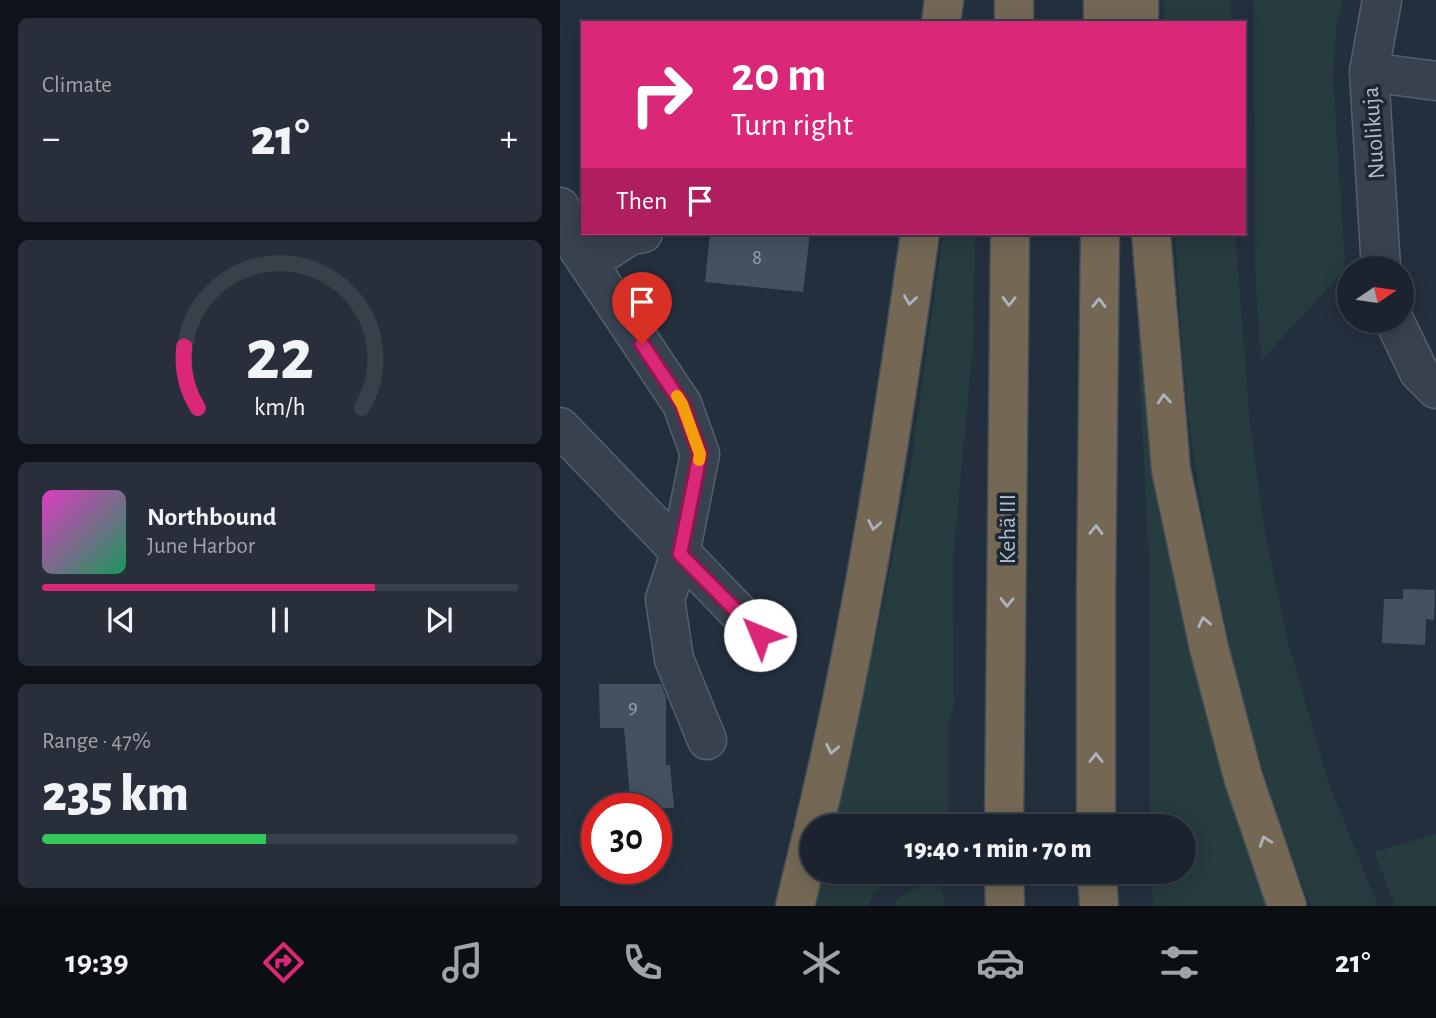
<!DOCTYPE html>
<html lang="en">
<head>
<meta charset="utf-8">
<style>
	body { margin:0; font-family:"Alegreya Sans",sans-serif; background:#282f3a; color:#f1f3f6; height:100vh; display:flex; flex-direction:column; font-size:26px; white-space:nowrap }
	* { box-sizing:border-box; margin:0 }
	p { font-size:23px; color:#a0a4aa }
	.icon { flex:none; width:38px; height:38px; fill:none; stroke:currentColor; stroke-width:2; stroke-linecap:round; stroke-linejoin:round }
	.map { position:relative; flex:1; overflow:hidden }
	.panel { display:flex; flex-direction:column; gap:18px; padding:18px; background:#0f1319; width:560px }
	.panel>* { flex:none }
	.hud { position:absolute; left:21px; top:21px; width:665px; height:214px; border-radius:0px; box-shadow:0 4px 18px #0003,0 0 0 2px #39404a; background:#db2777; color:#fff; overflow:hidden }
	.needle { width:46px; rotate:77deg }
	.controls { position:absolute; left:777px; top:256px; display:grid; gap:14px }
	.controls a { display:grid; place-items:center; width:77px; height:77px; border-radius:50%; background:#1b232e; box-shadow:0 4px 18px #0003,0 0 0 2px #39404a; font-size:35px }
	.speed { position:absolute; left:21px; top:793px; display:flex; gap:14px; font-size:35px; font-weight:700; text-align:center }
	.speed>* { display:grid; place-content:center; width:91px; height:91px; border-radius:50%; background:#1b232e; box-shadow:0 4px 18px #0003,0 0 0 2px #39404a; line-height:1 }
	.speed .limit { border:10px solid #d22; background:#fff; color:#111 }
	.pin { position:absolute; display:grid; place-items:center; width:60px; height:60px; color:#fff; margin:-72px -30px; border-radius:50% 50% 50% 0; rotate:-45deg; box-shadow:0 0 7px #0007 }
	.pin .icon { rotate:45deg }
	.me { position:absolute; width:77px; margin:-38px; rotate:315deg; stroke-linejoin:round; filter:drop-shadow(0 0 5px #0008) }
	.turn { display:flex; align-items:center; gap:24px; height:147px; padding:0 35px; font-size:32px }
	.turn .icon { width:91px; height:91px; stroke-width:2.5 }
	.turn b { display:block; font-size:49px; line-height:60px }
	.then { display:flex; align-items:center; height:66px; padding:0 35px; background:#0003; gap:14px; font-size:26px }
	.big { font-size:52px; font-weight:800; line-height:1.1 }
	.panel .card { flex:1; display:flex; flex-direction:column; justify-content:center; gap:10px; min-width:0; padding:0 24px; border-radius:10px; background:#282f3a }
	.panel .dial { align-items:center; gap:0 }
	.dial svg { height:182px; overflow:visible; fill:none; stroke:#39404a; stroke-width:7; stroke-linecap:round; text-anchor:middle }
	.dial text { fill:#f1f3f6; stroke:none }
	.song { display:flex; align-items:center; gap:21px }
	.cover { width:84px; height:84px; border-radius:10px; background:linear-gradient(135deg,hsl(310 70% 55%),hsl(150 70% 35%)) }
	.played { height:7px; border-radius:4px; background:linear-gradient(90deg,#db2777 70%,#39404a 70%) }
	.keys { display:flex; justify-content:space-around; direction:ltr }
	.heat { display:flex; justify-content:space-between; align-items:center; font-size:38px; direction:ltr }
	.charge { height:10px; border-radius:5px; background:linear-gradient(90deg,#34c759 47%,#39404a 0) }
	.trip { position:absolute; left:240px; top:814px; width:396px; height:70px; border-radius:35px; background:#1b232e; box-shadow:0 4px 18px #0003,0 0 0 2px #39404a; font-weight:800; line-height:70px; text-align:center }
	.tabs { display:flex; height:112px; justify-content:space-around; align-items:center; background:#0b0e12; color:#a0a4aa }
	.tabs .icon { width:49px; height:49px }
	.tabs .current { color:#db2777 }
	.tabs b { font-size:32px; color:#f1f3f6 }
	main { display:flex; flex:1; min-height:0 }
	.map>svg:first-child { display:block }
</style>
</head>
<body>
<main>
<section class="panel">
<div class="card"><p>Climate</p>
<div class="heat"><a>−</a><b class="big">21°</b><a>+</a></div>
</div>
<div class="card dial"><svg viewBox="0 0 100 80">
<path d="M14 69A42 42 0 1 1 86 69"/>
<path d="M14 69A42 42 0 0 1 8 42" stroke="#db2777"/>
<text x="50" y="56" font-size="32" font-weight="700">22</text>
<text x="50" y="72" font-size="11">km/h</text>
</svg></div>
<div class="card">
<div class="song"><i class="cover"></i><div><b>Northbound</b><p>June Harbor</p></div></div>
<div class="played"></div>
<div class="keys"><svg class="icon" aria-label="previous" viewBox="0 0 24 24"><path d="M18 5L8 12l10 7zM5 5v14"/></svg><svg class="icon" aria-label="pause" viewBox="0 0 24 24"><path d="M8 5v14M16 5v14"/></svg><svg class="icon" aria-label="next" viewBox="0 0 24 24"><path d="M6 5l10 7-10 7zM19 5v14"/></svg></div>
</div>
<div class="card"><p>Range · 47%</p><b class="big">235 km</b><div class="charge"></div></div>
</section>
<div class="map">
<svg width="876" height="906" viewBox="0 0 876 906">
	<rect width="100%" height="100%" fill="#242f3e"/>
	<path fill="#263c3f" d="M604 0H671V23H605Z
		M694 0H783L777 23 773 77 785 269 701 361 695 270Z
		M383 233H415L413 347 393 558 394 707 388 722V826H272L318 630 351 465Z
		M577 233 711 906H593L591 872H623V826H590V575L579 373Z
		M615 233H675L690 423 704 527 727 638 768 781 818 906H751C695 767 659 618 636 471 623 392 620 312 615 233Z
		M876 834V906H835L814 852Z
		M262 872H337L312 896 308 906H254Z
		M380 878 385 906H333C341 891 365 883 380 878Z"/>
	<path fill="#455162" d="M150 233H250L243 292 145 282Z
		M843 589 875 590 874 620 866 619 865 645 822 643 824 599H843Z
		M39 684H101L106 698V765H110L114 808H71L64 728H40Z"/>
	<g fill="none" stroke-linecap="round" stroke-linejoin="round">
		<g stroke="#565f6c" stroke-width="41">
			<path id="minor" d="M809 72 876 81
				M0 207 11 238 122 404 140 454 120 554 105 599 114 659 147 740
				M28 263 69 236 83 233
				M821 268 809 72 822 0
				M834 320 859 372 876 389
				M0 427 200 635"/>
		</g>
		<g stroke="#434c59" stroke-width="41">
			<path id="highway" d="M381 23 384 0
				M454 23V0
				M543 23V0
				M579 23V0
				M591 233 611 470 649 648 683 777 727 906
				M254 826C301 631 332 431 360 233
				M444 826 450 233
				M536 826V593L540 233
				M444 872 445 906
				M537 872 539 906
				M235 906 252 835"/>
		</g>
		<use href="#minor" stroke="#38414e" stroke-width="38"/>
		<use href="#highway" stroke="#746855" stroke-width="38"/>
	</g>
	<defs><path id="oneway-chevron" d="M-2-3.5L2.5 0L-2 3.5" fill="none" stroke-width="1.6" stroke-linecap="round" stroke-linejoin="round" transform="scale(1.75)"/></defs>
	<g stroke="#aeb4bd">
		<use href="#oneway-chevron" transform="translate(350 300) rotate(98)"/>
		<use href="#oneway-chevron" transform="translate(449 301) rotate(91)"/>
		<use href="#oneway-chevron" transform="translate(539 303) rotate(-89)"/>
		<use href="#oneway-chevron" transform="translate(604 399) rotate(-95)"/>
		<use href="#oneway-chevron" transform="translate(314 525) rotate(101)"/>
		<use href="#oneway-chevron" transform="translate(536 530) rotate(-89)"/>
		<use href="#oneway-chevron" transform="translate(447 602) rotate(91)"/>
		<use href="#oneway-chevron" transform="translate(644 622) rotate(-102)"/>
		<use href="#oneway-chevron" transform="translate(272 749) rotate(102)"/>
		<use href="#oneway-chevron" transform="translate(536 758) rotate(-90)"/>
		<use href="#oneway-chevron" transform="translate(705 841) rotate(-109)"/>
	</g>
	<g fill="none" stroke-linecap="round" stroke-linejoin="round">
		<g stroke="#8e194d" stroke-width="18">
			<path id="route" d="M82 344 122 404 140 454 120 554 200 635"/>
		</g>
		<use href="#route" stroke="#db2777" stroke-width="12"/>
		<path stroke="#f59e0b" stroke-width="12" d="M117 396 122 404 140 454 139 460"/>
	</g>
	<g text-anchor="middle" stroke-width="7" stroke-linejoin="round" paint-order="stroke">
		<g font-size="21" fill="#98a1af">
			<text x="197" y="264">8</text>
			<text x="73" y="713">9</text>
		</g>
		<g font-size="24" fill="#b4bcc9" stroke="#1d2633">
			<text transform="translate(813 133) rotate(-94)" y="8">Nuolikuja</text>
			<text transform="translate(447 529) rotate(-90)" y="8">Kehä III</text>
		</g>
	</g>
</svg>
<div class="controls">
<a><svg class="needle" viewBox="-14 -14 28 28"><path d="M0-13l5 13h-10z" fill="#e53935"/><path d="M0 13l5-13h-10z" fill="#a0a4aa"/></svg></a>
</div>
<div class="speed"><div class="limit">30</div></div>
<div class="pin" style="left:82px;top:344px;background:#d93025"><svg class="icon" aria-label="arrive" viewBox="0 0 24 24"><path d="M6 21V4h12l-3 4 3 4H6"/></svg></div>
<svg class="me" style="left:200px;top:635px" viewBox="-20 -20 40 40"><circle r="19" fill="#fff"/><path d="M0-13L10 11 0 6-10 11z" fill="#db2777"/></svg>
<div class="trip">19:40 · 1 min · 70 m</div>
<div class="hud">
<div class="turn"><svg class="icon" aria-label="right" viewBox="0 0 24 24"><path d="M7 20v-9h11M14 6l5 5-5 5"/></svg><div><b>20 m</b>Turn right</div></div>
<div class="then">Then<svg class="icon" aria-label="arrive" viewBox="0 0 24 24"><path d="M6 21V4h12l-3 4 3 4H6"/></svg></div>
</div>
</div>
</main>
<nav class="tabs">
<b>19:39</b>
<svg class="icon current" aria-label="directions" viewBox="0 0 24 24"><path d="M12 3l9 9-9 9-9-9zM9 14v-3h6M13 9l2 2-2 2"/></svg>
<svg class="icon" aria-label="music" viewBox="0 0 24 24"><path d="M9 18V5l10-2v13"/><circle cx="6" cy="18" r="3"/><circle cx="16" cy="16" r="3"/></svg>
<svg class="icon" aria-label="phone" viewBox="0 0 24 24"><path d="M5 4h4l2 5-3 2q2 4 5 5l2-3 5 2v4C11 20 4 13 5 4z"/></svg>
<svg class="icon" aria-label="climate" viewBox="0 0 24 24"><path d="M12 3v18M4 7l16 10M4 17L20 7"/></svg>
<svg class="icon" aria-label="car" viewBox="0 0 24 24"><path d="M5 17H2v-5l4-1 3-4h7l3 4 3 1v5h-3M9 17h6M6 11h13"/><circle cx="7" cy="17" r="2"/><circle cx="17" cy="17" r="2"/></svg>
<svg class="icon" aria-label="filters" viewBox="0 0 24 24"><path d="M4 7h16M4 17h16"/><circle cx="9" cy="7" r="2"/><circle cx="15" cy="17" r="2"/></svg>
<b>21°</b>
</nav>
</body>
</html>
